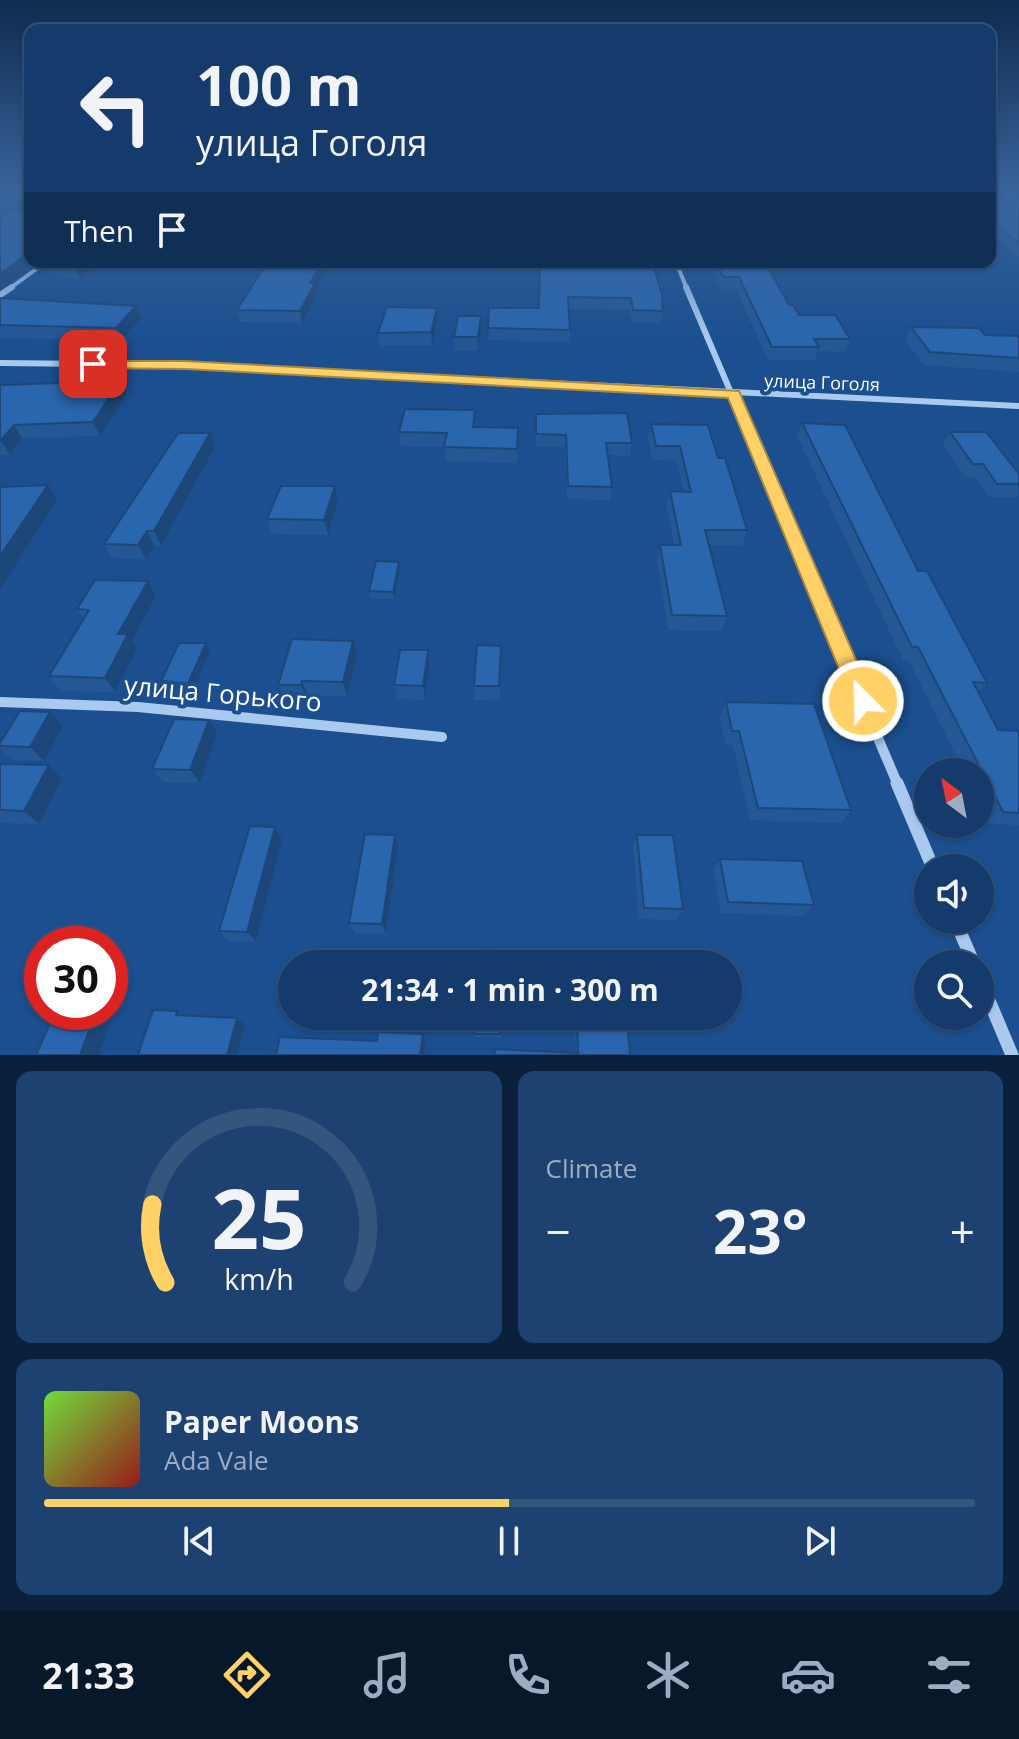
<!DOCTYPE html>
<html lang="en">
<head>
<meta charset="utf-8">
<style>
	body { margin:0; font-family:"Open Sans",sans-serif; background:#1d4271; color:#f1f3f6; height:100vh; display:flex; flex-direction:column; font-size:30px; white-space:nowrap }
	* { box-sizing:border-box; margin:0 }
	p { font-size:26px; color:#9dadc1 }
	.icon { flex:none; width:44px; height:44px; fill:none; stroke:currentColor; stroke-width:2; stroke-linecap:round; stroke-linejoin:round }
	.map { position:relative; height:1055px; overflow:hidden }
	.panel { display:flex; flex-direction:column; gap:16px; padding:16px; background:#0b203b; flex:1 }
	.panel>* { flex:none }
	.hud { position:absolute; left:24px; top:24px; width:972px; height:244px; border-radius:16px; box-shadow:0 2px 6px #0004,0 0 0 2px #33557e; background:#143b6b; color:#f1f3f6; overflow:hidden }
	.needle { width:52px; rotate:328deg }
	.controls { position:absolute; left:914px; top:758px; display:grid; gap:16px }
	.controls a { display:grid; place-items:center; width:80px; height:80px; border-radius:50%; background:#143b6b; box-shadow:0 2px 6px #0004,0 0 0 2px #33557e; font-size:40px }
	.speed { position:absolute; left:24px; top:926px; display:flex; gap:16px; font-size:40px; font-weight:700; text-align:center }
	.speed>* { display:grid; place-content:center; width:104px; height:104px; border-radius:50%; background:#143b6b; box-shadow:0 2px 6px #0004,0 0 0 2px #33557e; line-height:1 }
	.speed .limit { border:12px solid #d22; background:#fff; color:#111 }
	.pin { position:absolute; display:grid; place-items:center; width:68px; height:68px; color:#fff; margin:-34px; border-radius:16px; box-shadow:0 4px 12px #0006 }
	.me { position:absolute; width:88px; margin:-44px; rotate:337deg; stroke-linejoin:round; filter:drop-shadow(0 0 6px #0008) }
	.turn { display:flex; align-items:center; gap:28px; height:168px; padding:0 40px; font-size:36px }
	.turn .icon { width:104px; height:104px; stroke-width:2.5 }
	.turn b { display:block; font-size:56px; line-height:68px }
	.then { display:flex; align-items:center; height:76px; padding:0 40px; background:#0003; gap:16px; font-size:30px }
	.big { font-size:60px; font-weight:700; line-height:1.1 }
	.panel .widget { flex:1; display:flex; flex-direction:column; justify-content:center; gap:12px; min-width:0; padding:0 28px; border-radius:16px; background:#1d4271 }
	.panel .dial { align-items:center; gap:0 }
	.dial svg { height:208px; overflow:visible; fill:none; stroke:#33557e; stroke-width:7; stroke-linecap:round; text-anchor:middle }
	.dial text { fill:#f1f3f6; stroke:none }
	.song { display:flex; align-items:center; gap:24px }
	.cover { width:96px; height:96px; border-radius:12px; background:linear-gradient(135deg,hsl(100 70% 55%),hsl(0 70% 35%)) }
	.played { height:8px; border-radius:4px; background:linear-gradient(90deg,#ffd166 50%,#33557e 50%) }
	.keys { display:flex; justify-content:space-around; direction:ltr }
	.heat { display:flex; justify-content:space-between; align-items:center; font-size:44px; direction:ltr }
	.panel .tiles { flex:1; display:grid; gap:16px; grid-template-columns:1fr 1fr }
	.widget:last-child { grid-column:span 2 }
	.trip { position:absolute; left:278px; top:950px; width:464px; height:80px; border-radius:40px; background:#143b6b; box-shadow:0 2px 6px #0004,0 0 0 2px #33557e; font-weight:700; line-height:80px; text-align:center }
	.dock { display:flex; height:128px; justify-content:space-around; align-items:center; background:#08182b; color:#9dadc1 }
	.dock .icon { width:56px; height:56px }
	.dock .on { color:#ffd166 }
	.dock b { font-size:36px; color:#f1f3f6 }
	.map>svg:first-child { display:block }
</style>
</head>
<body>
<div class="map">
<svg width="1019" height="1055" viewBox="0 0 1019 1055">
	<rect width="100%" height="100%" fill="#1b4f8f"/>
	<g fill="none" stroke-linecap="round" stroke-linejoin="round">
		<path stroke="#a9c9ee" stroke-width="4" d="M676 262 687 289
			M9 289 46 262"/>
		<path stroke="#a9c9ee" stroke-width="6" d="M686 287 740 414
			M0 295 12 287
			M0 363 185 365 1019 406"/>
		<path stroke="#a9c9ee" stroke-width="8" d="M740 412 809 576"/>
		<path stroke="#a9c9ee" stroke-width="10" d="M808 574 898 785
			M0 702 138 707 442 737"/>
		<path stroke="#a9c9ee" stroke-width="13" d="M897 783 933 868
			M955 920 974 964
			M980 979 1012 1055"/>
	</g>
	<path fill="#245895" d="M990 191H1019V255H1015L994 236H990Z
		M0 215 30 262H109L80 280 42 271 38 262 0 291Z
		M267 262H332L316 289 317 294 302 323 240 322 237 310Z
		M463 262H652L663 311 661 323 632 322 629 310 569 309 570 330 569 342 489 340V308H539L540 271 463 270Z
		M707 262H765L789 305 799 315 850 339 846 352 818 351 815 360H768L736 289H721Z
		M821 262H853L852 265H824Z
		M0 298 141 319 121 341 0 338Z
		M481 316V329L478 351 455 350 454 337Z
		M438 320 432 345 380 346 378 333Z
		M911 327 985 335 1019 336V372L924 365 905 340Z
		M0 385 126 394 100 436 22 438 10 455H0Z
		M536 414 632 443 630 456 607 455 612 487 610 500 567 499 565 447H536Z
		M475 423V427L518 428 517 463 446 461 445 447 401 446 399 432Z
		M802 423 918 571 987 683 978 692 998 730 1019 733V825L990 824 980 805V772H964L909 661 903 660 797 436Z
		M651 424 718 458 747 530 742 546 709 545 727 616 722 631 668 630 657 560 660 545H674L667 506 670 491 684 492 677 461 653 460 648 438Z
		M950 432 1019 474 1018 497H989L975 477H965L943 445Z
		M215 447 161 546 154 545 146 559 112 558 104 544Z
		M338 501 328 535 272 534 267 519Z
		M400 570 394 599H371L369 591Z
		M156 596 132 641 137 649 115 692 61 691 49 676 84 619 77 609Z
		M353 641 357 655 347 696H308L307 699H284L278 685Z
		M501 646 500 701 474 700V686Z
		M428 650 430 665 425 700 397 699 394 685Z
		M210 651 191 696 163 695 158 688Z
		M726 702 851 810 841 823 750 820 733 745H726L720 716Z
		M63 726 44 761 12 760 0 748V743Z
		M217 734 200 783 163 782 152 769Z
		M0 764 49 765 62 779 39 824 0 823Z
		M275 827 282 839 256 942 228 941 219 931Z
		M395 835 398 847 386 934 355 933 349 923Z
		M637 835 683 909 677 920 639 919 633 847Z
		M720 859 814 905 804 916 721 913 713 871Z
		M501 1016V1038L475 1037 474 1034Z
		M577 1018 630 1055 576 1053 575 1026Z"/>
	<path fill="#1d4779" d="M30 252V262H38L0 291V274Z
		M85 262H109L80 280 75 268Z
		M323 262H332L316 289 317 294 302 323 300 311 310 283Z
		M136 306 141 319 121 341 116 328Z
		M437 308 438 320 432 345 431 332Z
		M481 316V329L478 351V337Z
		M120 381 126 394 100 436 93 422Z
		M14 425 22 438 10 455 1 441Z
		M210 433 215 447 161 546 154 531Z
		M48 485 57 500 0 589V556Z
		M335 486 338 501 328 535 324 520Z
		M147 531 154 545 146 559 138 545Z
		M399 562 400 570 394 599 393 592Z
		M148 581 156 596 132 641 137 649 115 692 105 678 118 634Z
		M353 641 357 655 347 696 343 682Z
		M206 643 210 651 191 696 186 688Z
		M428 650 430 665 425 700 423 686Z
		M302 681 308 696 307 699 301 685Z
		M50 712 63 726 44 761 30 747Z
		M209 720 217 734 200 783 190 770Z
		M49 765 62 779 39 824 24 811Z
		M275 827 282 839 256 942 247 932Z
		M395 835 398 847 386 934 382 924Z
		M110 985 121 992 99 1055H80L96 1012H110Z
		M237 1018 245 1024 237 1055H227Z
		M423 1034 426 1042 424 1055H420Z"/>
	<path fill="#2a66ad" stroke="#1d4779" stroke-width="2" d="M990 191H1019V243L998 226H990Z
		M6 211H30V252L0 274V215Z
		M48 262H85L75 268Z
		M267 262H323L310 283H315L300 311 237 310Z
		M540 262H652L662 294 663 311 633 310 631 298 568 297 570 330 488 328 489 308H539Z
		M716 262H765L789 305H793L799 315H835L850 339H814L819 347H772L739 277H723Z
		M0 298 136 306 116 328 0 325Z
		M387 307 437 308 431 332 378 333Z
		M458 316H481L478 337H454Z
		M911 327 979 328 985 335 1019 336V358L930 352Z
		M120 381 93 422 14 425 0 441V385Z
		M405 409 475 410 473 427 518 428 517 449 444 447 447 433 399 432Z
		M627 413 632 443H606L612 487 568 486 566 435 536 434V414Z
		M802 423 845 425 918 571H927L987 683 973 682 998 730 1018 731 1019 733V813L1003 812 918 647H912Z
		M651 424 708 425 718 458H725L747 530H705L727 616 672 615 660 545H681L670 491 691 492 680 446H656Z
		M950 432H986L1019 474V484H997L983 464H973Z
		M178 433H210L154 531H147L138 545 104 544Z
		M48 485 0 556V487Z
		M281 486H335L324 520 267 519Z
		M376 561 399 562 393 592 369 591Z
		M95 580 148 581 118 634H128L105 678 49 676 89 610 77 609Z
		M292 639 353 641 343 682 302 681 301 685H278Z
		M179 643H206L186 688H158Z
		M477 645 501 646 499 686H474Z
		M400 650H428L423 686 394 685Z
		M726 702 814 704 851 810 758 808 739 731H732Z
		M20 711 50 712 30 747 0 746V743Z
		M174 719 209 720 190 770 152 769Z
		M0 764 49 765 24 811 0 810Z
		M250 826 275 827 247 932 219 931Z
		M365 834 395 835 382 924 349 923Z
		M637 835H673L683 909 644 908Z
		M720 859 802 861 814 905 728 902Z
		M479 948 503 949V964H478Z
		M153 1010 177 1011 176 1015 237 1018 227 1055H138Z
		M55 1012H96L80 1055H36Z
		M475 1016H501L500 1034H474Z
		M577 1018 627 1019 630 1055H494L495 1049 578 1053Z
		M378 1032 423 1034 420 1055H276L280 1037 377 1041Z"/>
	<linearGradient id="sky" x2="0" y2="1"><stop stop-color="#0f2b4f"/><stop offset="0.56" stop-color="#39639b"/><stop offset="1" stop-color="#39639b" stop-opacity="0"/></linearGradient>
	<rect width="1019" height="339" fill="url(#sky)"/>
	<path fill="#ffd166" stroke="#a68842" stroke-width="2" d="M88 361H185L739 391 874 701 871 708 863 711 855 708 728 398 185 369 93 368 88 367Z"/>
	<g text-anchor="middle" stroke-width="8" stroke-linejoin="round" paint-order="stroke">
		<g font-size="18" fill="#fff" stroke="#1b4f8f">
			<text transform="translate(822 383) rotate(2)" y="6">улица Гоголя</text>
		</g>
		<g font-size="26" fill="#fff" stroke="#1b4f8f">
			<text transform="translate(223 694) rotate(5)" y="9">улица Горького</text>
		</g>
	</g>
</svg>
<div class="controls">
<a><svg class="needle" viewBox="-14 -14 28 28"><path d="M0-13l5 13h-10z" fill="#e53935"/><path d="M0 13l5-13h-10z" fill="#9dadc1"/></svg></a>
<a><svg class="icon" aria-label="sound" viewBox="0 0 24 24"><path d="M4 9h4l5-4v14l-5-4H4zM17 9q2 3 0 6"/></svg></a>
<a><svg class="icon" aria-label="search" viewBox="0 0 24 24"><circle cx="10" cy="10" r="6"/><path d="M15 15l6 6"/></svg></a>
</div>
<div class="speed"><div class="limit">30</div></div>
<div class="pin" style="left:93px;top:364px;background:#d93025"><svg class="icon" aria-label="arrive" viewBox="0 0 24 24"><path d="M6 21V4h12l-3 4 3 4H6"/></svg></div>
<svg class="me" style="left:863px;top:701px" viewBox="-20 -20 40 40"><circle r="17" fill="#ffd166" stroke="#fff" stroke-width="3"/><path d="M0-11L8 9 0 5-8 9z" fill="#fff"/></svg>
<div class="trip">21:34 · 1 min · 300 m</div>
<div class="hud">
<div class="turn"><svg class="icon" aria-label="left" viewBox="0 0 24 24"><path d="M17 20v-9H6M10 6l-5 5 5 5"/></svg><div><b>100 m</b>улица Гоголя</div></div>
<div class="then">Then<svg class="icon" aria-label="arrive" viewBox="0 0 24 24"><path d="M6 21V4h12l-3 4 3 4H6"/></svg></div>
</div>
</div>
<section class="panel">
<div class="tiles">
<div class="widget dial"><svg viewBox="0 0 100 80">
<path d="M14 69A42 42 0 1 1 86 69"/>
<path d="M14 69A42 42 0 0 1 9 39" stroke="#ffd166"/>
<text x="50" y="56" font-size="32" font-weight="700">25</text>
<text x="50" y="72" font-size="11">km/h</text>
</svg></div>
<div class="widget"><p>Climate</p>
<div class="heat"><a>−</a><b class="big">23°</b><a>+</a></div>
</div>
<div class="widget">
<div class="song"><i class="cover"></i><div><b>Paper Moons</b><p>Ada Vale</p></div></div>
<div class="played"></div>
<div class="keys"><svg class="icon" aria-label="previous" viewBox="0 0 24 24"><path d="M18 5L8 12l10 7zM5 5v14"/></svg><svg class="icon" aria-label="pause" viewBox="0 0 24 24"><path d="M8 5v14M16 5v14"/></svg><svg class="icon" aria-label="next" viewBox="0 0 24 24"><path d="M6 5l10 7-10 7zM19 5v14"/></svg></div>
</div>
</div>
</section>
<nav class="dock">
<b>21:33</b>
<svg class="icon on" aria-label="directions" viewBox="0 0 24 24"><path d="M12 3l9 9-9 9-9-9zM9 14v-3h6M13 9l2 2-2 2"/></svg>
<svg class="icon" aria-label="music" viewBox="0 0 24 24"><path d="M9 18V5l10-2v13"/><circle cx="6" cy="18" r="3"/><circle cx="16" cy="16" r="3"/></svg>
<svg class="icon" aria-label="phone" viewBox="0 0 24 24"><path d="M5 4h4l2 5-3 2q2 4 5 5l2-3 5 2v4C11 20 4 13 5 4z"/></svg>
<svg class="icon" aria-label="climate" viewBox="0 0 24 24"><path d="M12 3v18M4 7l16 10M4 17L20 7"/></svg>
<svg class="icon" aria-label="car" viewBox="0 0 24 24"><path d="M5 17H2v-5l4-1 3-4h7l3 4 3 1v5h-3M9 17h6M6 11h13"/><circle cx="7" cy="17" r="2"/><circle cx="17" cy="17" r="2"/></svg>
<svg class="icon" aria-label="filters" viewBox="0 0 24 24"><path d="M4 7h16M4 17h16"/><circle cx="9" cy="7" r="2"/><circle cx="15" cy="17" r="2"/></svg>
</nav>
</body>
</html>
